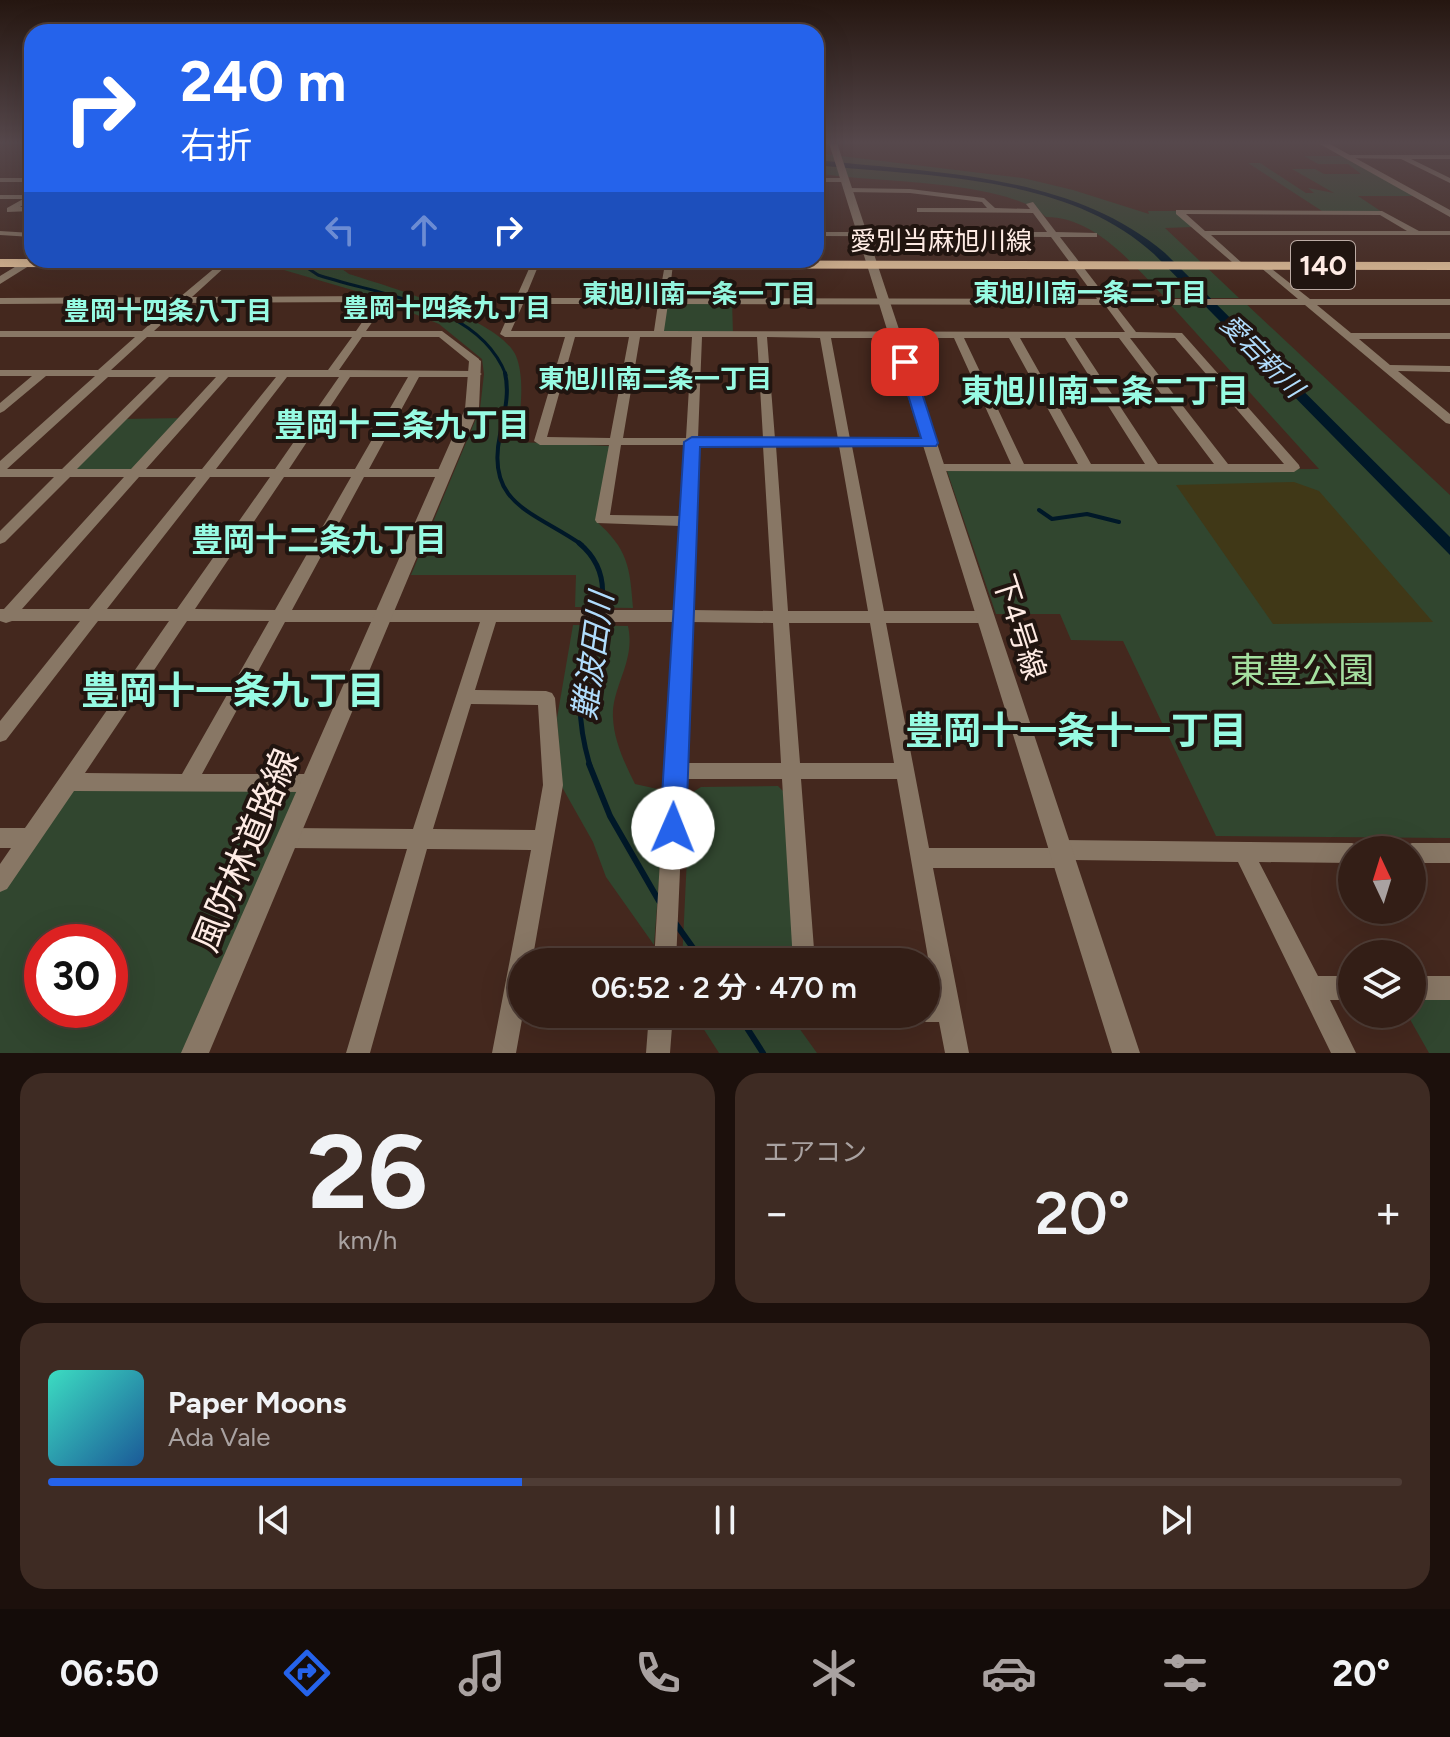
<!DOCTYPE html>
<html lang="ja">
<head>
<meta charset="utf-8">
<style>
	body { margin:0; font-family:Figtree,"Noto Sans JP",sans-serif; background:#3e2b23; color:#f1f3f6; height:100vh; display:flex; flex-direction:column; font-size:30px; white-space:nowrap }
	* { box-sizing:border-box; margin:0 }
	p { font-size:26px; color:#a9a2a1 }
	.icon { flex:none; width:44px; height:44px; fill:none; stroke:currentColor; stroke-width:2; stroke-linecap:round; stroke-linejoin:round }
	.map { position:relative; height:1053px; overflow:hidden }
	.panel { display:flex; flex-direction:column; gap:20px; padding:20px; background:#1c100c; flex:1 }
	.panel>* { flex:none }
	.top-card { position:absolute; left:24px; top:24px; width:800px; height:244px; border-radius:24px; box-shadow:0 8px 32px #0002,0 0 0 2px #4e3c35; background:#2563eb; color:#fff; overflow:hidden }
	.needle { width:52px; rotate:356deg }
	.tools { position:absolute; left:1338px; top:836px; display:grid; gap:16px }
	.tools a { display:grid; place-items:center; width:88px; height:88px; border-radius:50%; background:#331e16; box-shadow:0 8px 32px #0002,0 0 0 2px #4e3c35; font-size:40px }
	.speed { position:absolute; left:24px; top:924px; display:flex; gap:16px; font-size:40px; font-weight:700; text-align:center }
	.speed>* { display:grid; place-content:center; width:104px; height:104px; border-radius:50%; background:#331e16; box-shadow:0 8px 32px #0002,0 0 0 2px #4e3c35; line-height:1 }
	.speed .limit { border:12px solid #d22; background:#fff; color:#111 }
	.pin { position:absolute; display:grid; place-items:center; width:68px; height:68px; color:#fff; margin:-34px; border-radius:16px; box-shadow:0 4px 12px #0006 }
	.me { position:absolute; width:88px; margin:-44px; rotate:1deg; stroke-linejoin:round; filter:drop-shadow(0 0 6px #0008) }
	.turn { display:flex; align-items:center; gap:28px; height:168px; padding:0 24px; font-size:36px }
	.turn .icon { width:104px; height:104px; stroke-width:2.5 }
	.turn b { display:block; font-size:56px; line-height:68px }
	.lanes { display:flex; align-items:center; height:76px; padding:0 24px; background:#0003; justify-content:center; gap:40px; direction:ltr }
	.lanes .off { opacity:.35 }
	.big { font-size:60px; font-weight:600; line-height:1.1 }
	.panel .tile { flex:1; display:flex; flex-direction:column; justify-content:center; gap:12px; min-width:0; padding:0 28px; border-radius:24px; background:#3e2b23 }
	.panel .dial { align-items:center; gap:0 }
	.dial b { font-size:104px; line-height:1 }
	.song { display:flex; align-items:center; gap:24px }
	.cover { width:96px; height:96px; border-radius:12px; background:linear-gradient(135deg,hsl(170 70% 55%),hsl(210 70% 35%)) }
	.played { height:8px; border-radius:4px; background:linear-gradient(90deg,#2563eb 35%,#4e3c35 35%) }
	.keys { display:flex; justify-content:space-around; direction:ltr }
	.heat { display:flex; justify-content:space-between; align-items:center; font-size:44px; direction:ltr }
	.panel .tiles { flex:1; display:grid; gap:20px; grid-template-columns:1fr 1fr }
	.tile:last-child { grid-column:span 2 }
	.trip { position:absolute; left:508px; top:948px; width:432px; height:80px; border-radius:40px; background:#331e16; box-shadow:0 8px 32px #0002,0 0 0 2px #4e3c35; font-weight:600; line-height:80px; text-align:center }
	.dock { display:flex; height:128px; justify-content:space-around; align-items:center; background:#140c09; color:#a9a2a1 }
	.dock .icon { width:56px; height:56px }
	.dock .current { color:#2563eb }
	.dock b { font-size:36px; color:#f1f3f6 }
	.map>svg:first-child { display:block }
</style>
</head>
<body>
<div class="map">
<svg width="1450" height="1053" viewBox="0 0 1450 1053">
	<rect width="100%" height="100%" fill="#44281e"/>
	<path fill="#31462f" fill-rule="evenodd" d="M816 153 1023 178 1073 190 1149 214 1148 211H1176L1193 227 1165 228 1239 298H1165C1133 264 1095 217 1046 217 1007 179 871 183 816 173V165L837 167 835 162 816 160Z
		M1304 156H1342L1415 196H1358L1382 212 1322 211 1248 163H1260L1306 193H1314L1308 188 1334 193 1292 169H1315L1324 174H1361L1348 164H1318Z
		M277 268 342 269 349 274C387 286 500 319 516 356 526 381 519 415 518 442L610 446 596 521C628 549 630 567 633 608L575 607 576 575H411L480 409 484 374 482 359 439 324 366 294Z
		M663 300H732L733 335 659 334Z
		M1243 301 1450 495V838L1216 836 1123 641 1071 640 1060 614H996L947 471 1319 469 1168 302Z
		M185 418 136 473H67L121 419Z
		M573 625 628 626C636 662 611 687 613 718 614 741 625 764 635 784L662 790 664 816 654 945 606 877 593 842 562 787 557 718Z
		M68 782 310 783 194 1053H0V882ZM42 942H110V1010H42Z
		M778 786 784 792 797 962H682L690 794 701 787Z
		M1412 992H1450V1053H1429L1407 1014H1412Z
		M694 1014H801L799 1028 817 1053H719Z"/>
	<path fill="#403817" d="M1294 482 1319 491 1433 622 1273 624 1176 485Z"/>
	<path fill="#001828" d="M816 160C934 173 1070 173 1165 253L1450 537V555L1154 254C1067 174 927 177 816 165Z"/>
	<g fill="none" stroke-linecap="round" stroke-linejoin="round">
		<path stroke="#001828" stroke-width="3" d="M303 265 318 275C381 296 479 304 506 375"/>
		<path stroke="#001828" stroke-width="4" d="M505 373C510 394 504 414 500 435 485 505 535 512 582 545
			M1039 510 1052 519 1087 514 1119 522"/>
		<path stroke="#001828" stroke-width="5" d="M579 543C627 583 588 636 581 686 578 714 582 739 590 766"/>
		<path stroke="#001828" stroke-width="6" d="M589 764 610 816 659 901
			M676 924 703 962
			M738 1014 763 1053"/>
		<path fill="#887765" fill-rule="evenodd" d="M1346 155H1450V159H1411L1450 178V183L1401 159 1344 158Z
			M0 178H32V182H0Z
			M816 178H845L849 180 845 182H816Z
			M849 188 910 189 984 198 995 208 1030 209 1026 204 1033 202 1056 232 1097 233V237H1060L1107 298 1110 299H1298L1260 267 1259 265 1263 262 1310 299H1450V305H1317L1351 333H1450V339H1359L1390 365 1450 366V372L1398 371 1450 414V424L1446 423 1305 305H1115L1136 332 1182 333 1299 465 1300 468 1294 472 934 471 933 468 939 464H1011L954 338H831L850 439H930L936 443 930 447 852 446 884 611H986L992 613 994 617 992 621 986 623H886L929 848H1052L1054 843 1061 840 1352 843 1359 846 1361 850H1352V863L1259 862 1318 976H1352V1000H1330L1356 1053H1331L1238 862 1072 860 1070 865 1063 868H933L969 1053H945L939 1022H926L918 1018 916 1014H926V998H935L897 779H801L815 962H793L782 779H684L676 962H654L674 622H496L475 690 546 691 552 693 555 698 563 785 532 962H522L523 1014 516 1053H492L531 850 427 849 370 1053H346L407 849 287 848 280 845 277 838 280 831 287 828 413 829 480 622H285L202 774H310L317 777 320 783 317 789 310 792 74 791 7 889 0 892V864L11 848H0V828H25L169 621H98L6 740 0 742V721L80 621H12L6 623 0 621V609H4L124 477H70L5 542 0 544V531L54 477H0V461L95 376H46L4 411 0 413V403L32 376H0V370H98L135 337H0V331H142L174 303 0 304V298L180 297 223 261 226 262V266L192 297 370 296 385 304 366 331H442L479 359V363H471L439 337H362L339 370 476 371 482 374 476 377H419L369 469H444L450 473 444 477H364L292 610H675L680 526 597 523 595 520 609 445H540L534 441 565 337H505L500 334 532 262 539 264 525 298H659L665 264 669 261 673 264 669 298 1097 299 1051 237 816 236V232H1047L1033 213 920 212H917V208H987L982 202 910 193 846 192V188ZM368 302 374 305 356 331H154L185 303ZM523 304H658L654 331H511ZM668 304 1105 305 1125 332 664 331ZM147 337H352L328 370H111ZM575 337H629L610 438 547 437ZM640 337H692L686 438H623ZM702 337H757L763 438H698ZM767 337 820 338 838 439H775ZM964 338H1009L1078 464H1024ZM1020 338H1065L1145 464H1091ZM1075 338H1119L1214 464H1158ZM1130 338H1175L1284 464H1228ZM108 377H156L62 469H7ZM169 377H216L131 469H77ZM228 377H276L202 469H146ZM287 377H339L275 469H216ZM350 377H408L355 469H289ZM621 445H685L681 516 610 515ZM698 446H763L773 611 691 610ZM776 446H839L868 611H788ZM139 477H196L89 609H22ZM210 477H270L177 609H107ZM284 477H351L275 610 195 609ZM187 621H269L182 774 85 773ZM690 622 773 623 781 763H684ZM789 623H870L894 763H800ZM471 704 538 705 543 785 535 830 433 829Z
			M0 195H32V200L20 207H32V211L7 212V208L23 199H0Z
			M1176 210 1382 211 1419 231H1450V235H1211L1242 263 1243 265 1239 268 1176 214ZM1186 214 1380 215 1407 231H1205Z
			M0 231 32 233V237L0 235Z
			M1412 843H1450V863H1412V850H1403L1405 846Z
			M1412 976H1450V1000H1412Z
			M649 1014H673L670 1053H646Z"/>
		<path fill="#887765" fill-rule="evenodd" d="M829 143H837L1140 1053H1112Z
			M1318 143H1328L1450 210V217Z
			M23 262 32 264 0 284V276Z
			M475 357 481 361 479 409 209 1053H181L465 409 469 361Z"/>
		<path fill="#e0be97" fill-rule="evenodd" d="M0 259 1450 262V270L0 267Z"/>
	</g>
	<linearGradient id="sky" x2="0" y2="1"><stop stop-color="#251610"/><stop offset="0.49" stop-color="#56484c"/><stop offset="1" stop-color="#56484c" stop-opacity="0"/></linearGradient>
	<rect width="1450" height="291" fill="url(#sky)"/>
	<path fill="#2563eb" stroke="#184099" stroke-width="2" d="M905 358 912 362 938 443 936 446 700 447 686 828 682 837 673 841 664 837 660 828 684 442 692 437 921 438 898 362Z"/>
	<g text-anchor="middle" stroke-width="8" stroke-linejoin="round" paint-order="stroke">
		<g font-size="26" fill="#feebe4" stroke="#211510">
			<text x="941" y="250">愛別当麻旭川線</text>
		</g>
		<g font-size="26" font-weight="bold" fill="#97fbe3" stroke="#211510">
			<text x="1090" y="302">東旭川南一条二丁目</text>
			<text x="699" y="303">東旭川南一条一丁目</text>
			<text x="447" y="317">豊岡十四条九丁目</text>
			<text x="168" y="320">豊岡十四条八丁目</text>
			<text x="655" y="388">東旭川南二条一丁目</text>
		</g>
		<g font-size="26" font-style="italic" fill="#b0dcfc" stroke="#211510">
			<text transform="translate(1262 356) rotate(45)" y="9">愛宕新川</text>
		</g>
		<rect fill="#211510" stroke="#bcaba4" stroke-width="2" x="1291" y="241" width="64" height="48" rx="6"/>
		<g font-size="28" font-weight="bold" fill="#feebe4">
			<text x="1323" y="275">140</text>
		</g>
		<g font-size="30" fill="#feebe4" stroke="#211510">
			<text transform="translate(1019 627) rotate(72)" y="10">下4号線</text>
		</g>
		<g font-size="32" font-weight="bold" fill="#97fbe3" stroke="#211510">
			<text x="1105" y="402">東旭川南二条二丁目</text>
			<text x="402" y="436">豊岡十三条九丁目</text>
			<text x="319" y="551">豊岡十二条九丁目</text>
		</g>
		<g font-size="32" font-style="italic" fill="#b0dcfc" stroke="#211510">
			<text transform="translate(593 656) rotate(-82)" y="11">難波田川</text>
		</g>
		<g font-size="36" fill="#a4df9f" stroke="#211510">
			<text x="1302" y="683">東豊公園</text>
		</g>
		<g font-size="36" fill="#feebe4" stroke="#211510">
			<text transform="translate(245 850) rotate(-67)" y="13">風防林道路線</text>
		</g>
		<g font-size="38" font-weight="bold" fill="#97fbe3" stroke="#211510">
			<text x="233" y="704">豊岡十一条九丁目</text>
			<text x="1076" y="744">豊岡十一条十一丁目</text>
		</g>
	</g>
</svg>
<div class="tools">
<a><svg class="needle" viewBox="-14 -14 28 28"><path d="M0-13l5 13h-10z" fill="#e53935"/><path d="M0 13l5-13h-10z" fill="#a9a2a1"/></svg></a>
<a><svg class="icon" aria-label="layers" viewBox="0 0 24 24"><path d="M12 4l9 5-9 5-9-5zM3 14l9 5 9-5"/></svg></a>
</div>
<div class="speed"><div class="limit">30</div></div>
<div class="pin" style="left:905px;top:362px;background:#d93025"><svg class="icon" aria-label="arrive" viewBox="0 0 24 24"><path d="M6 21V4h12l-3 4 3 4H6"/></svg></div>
<svg class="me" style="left:673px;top:828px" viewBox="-20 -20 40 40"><circle r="19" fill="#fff"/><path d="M0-13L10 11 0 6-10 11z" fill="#2563eb"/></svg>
<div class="trip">06:52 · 2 分 · 470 m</div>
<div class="top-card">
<div class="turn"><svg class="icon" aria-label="right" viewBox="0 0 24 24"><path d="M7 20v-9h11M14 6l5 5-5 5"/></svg><div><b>240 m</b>右折</div></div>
<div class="lanes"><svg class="icon off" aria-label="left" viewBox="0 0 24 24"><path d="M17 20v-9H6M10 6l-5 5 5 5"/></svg><svg class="icon off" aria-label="ahead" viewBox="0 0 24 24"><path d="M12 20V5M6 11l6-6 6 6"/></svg><svg class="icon" aria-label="right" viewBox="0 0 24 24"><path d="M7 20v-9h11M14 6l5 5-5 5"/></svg></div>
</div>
</div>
<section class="panel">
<div class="tiles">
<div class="tile dial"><b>26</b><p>km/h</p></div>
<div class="tile"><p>エアコン</p>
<div class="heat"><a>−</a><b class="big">20°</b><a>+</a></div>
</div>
<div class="tile">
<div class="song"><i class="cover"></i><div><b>Paper Moons</b><p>Ada Vale</p></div></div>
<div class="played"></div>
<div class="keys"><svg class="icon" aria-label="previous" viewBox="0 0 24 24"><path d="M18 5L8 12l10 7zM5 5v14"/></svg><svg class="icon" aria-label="pause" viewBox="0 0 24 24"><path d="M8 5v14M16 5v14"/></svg><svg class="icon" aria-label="next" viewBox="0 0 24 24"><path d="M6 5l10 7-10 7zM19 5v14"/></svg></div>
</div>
</div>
</section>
<nav class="dock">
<b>06:50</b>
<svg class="icon current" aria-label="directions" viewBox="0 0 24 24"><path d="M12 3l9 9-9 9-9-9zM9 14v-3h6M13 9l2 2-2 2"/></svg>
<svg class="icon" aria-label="music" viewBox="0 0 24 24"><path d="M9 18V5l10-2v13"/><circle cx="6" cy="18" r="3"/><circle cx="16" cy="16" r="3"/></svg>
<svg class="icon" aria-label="phone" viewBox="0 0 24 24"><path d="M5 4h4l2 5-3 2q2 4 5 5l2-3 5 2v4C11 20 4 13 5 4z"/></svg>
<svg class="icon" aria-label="climate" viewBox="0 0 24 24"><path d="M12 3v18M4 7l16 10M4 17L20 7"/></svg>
<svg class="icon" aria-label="car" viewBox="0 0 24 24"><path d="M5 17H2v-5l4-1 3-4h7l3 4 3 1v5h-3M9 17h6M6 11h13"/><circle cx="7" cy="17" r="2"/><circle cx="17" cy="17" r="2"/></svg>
<svg class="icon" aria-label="filters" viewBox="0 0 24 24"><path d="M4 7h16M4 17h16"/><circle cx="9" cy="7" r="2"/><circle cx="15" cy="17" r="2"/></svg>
<b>20°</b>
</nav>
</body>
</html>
